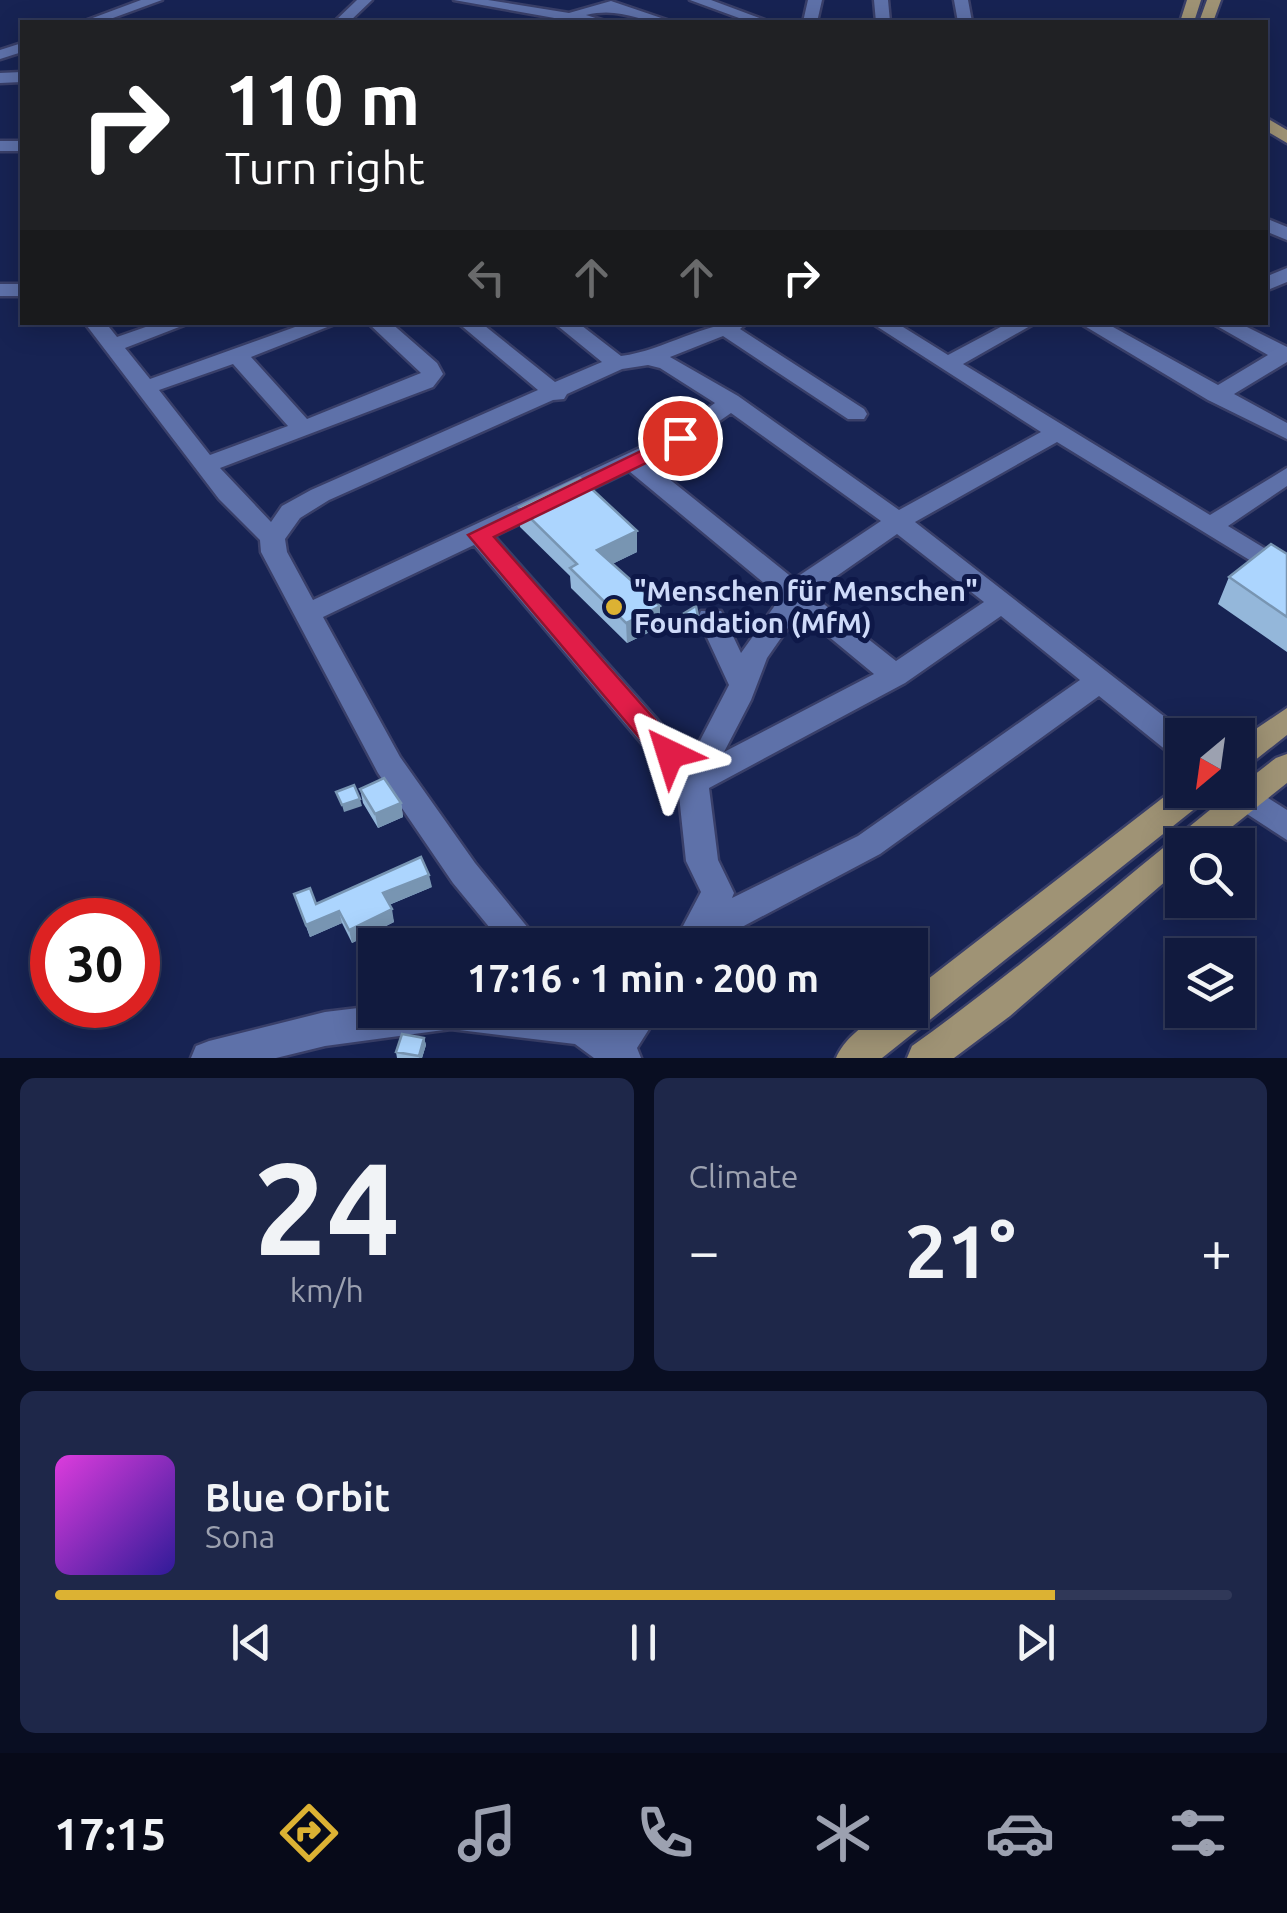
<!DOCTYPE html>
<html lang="en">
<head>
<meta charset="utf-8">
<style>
	body { margin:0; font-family:Ubuntu,sans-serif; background:#1e2749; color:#f1f3f6; height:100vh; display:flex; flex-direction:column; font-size:38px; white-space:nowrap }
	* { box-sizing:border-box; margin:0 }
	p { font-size:32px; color:#9ca1b0 }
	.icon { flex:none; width:55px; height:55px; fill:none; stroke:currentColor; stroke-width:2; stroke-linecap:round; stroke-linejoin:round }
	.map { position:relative; height:1058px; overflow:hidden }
	.panel { display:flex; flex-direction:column; gap:20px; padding:20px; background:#090e22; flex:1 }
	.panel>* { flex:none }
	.guide { position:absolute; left:20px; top:20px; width:1248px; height:305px; border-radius:0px; box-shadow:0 5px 25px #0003,0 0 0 2px #303858; background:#202124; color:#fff; overflow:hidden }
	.needle { width:65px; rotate:209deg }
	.fabs { position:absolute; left:1165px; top:718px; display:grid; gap:20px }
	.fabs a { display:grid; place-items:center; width:90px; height:90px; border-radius:0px; background:#111a3e; box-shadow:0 5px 25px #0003,0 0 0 2px #303858; font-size:50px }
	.speed { position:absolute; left:30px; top:898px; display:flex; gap:20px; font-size:50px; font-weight:700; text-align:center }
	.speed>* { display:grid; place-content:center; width:130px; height:130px; border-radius:50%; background:#111a3e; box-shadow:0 5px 25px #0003,0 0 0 2px #303858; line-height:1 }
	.speed .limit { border:15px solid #d22; background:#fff; color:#111 }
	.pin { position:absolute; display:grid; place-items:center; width:85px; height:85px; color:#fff; margin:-42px; border:5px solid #fff; border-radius:50%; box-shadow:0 2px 10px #0007 }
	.me { position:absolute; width:110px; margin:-55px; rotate:319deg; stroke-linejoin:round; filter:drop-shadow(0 0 8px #0008) }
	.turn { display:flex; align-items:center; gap:35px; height:210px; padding:0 40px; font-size:45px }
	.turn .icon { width:130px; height:130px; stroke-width:2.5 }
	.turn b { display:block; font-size:70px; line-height:85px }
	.lanes { display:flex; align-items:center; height:95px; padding:0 40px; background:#0003; justify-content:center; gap:50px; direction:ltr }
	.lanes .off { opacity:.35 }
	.big { font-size:75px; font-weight:700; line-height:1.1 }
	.panel .card { flex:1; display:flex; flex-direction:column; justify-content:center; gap:15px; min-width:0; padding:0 35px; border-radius:15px; background:#1e2749 }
	.panel .dial { align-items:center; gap:0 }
	.dial b { font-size:130px; line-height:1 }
	.song { display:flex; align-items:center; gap:30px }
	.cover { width:120px; height:120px; border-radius:15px; background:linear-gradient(135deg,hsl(300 70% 55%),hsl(250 70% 35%)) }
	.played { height:10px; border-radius:5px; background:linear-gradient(90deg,#dcb233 85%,#303858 85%) }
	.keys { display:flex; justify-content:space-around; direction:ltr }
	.heat { display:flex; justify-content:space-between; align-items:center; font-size:55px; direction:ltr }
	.panel .tiles { flex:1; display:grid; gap:20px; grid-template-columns:1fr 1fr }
	.card:last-child { grid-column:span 2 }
	.trip { position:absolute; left:358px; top:928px; width:570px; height:100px; border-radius:0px; background:#111a3e; box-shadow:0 5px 25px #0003,0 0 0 2px #303858; font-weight:700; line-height:100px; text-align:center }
	.menu { display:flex; height:160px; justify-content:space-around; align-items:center; background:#070a19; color:#9ca1b0 }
	.menu .icon { width:70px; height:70px }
	.menu .current { color:#dcb233 }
	.menu b { font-size:45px; color:#f1f3f6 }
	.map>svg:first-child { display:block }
</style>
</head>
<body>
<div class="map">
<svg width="1287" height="1058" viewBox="0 0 1287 1058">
	<rect width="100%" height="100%" fill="#172353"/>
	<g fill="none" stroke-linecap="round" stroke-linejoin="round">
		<g stroke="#393f69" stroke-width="5">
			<path id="minor" d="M141 0H162L102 22H82Z
				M357 0H372L349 22H334Z
				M454 0H488L569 13 611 1 673 22C638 24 623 6 586 15L608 22H577Z
				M690 0H711L770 22H750Z
				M808 0H822L817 22H803Z
				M874 0H888L890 22H876Z
				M954 0H968L972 22H958Z
				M22 43V52L0 59V50Z
				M22 72V82L0 83V73Z
				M0 141H22V151H0Z
				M1265 218 1287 227V240L1265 231Z
				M1287 268V282L1265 291V277Z
				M0 284H22V296H0Z
				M84 322H105L117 337 160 322H192L125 348 150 379 309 322H340L251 357 307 419 421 373 367 322H390L437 363 443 374 433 387 220 468 271 522 282 506 311 490 538 390 457 322H480L555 382 602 362 553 322H577L621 356C666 350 702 322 748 322L740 329 864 409 867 414 864 419H848L723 336 670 357 738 396 899 510 1041 432 870 322H895L948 355 1010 322H1037L963 364 1210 515 1287 468V486L1228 526 1287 562V583L1057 442 915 522 1188 735H1182V758L1172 755 1099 696 880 854 708 945H673L701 892 686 861 678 786 474 545 323 617 400 757 475 863 542 945H504L453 883 378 773 261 552 260 540 219 499ZM233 364 288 426 210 455 159 390ZM648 365 660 368 715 403 672 433 313 600 287 552 285 539 300 518 329 500 553 400 564 399 567 394 622 369ZM731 413 881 521 794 579 648 462 688 443ZM629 471 781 597 741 653 721 611H701L698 618 729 685 691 758 494 536ZM897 534 984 602 896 661 811 594ZM799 612 874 674 724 752 751 700 767 658ZM1001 616 1080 680 858 836 732 898 734 893 718 860 709 788 905 683Z
				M1078 322H1104L1218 385 1268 355 1210 322H1237L1287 347V362L1234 394 1287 423V439L1208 400Z
				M1238 779 1287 810V840L1224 799 1220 790H1238Z
				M375 1006V1010H569L595 1016 609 1027 622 1010H661L637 1048 641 1058H594L575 1044 451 1029 325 1046 276 1058H191L196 1046 209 1041 325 1012Z"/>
		</g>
		<g stroke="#393f69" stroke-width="5">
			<path id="major" d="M1187 0H1201L1194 22H1180Z
				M1207 0H1221L1213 22H1199Z
				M1265 117 1287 130V143L1265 130Z
				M1287 708V735L1249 765 1238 769V741Z
				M1287 754V783L1209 845H1182V867L1010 1016 954 1058H907L912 1046C1038 956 1156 850 1276 758Z
				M1182 783V790H1211L1207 799 882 1058H836C848 1031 882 1010 910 1010V993Z"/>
		</g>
		<use href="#minor" fill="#5e71a9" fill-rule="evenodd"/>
		<use href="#major" fill="#9f9375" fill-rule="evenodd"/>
	</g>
	<path fill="#94b7da" d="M519 507 637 531V552L612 564 660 627 627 643 571 588 570 576 520 527Z
		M1287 554V652L1218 604 1229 577Z
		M678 617 699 629 690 637 677 624Z
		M360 789 401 803 403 817 378 828 363 803Z
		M432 887 389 905 394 922 352 943 342 923 310 937 294 894 316 904Z
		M424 1038 426 1045 422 1058H397L396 1052Z"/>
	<path fill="#7895b2" d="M637 531V552L598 571 597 550Z
		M660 606V627L627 643 626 623Z
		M699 622V629L690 637V630Z
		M360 799 362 806 344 812 342 805Z
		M401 803 403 817 378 828 375 814Z
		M429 875 432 887 386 906 383 893Z
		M392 909 394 922 352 943 349 930Z
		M339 911 342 923 310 937 306 925Z
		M424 1038 426 1045 422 1058H419Z"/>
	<path fill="#acd5fe" stroke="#7895b2" stroke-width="2.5" d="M580 478 637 531 597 550 660 606 626 623 570 568 577 564 519 507Z
		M1271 544 1287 554V617L1229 577Z
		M696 606 699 622 690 630 678 617Z
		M384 778 401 803 375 814 360 789Z
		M354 785 360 799 342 805 336 792Z
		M421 857 429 875 383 893 392 909 349 930 339 911 306 925 294 894 310 888 316 904Z
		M402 1034 424 1038 419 1056 396 1052Z"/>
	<path fill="#e11d48" stroke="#92132f" stroke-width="2.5" d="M680 432 687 434V443L494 537 679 747 683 754 679 762H660L468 535Z"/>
	<circle fill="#dcb233" stroke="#0e1848" stroke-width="4" cx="614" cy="607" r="10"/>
	<g text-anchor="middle" stroke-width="10" stroke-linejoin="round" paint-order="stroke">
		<g font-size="28" font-weight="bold" fill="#cedaf9" stroke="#0e1848" text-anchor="start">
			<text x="634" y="601">"Menschen für Menschen"<tspan x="634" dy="32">Foundation (MfM)</tspan></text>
		</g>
	</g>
</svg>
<div class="fabs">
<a><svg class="needle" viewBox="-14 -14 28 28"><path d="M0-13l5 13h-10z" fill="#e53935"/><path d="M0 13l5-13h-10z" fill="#9ca1b0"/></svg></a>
<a><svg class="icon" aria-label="search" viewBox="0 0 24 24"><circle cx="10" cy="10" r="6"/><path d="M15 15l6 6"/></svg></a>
<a><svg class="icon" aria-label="layers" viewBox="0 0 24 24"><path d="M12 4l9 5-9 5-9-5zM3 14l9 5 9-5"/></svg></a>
</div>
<div class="speed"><div class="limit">30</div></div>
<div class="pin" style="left:680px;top:438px;background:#d93025"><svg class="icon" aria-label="arrive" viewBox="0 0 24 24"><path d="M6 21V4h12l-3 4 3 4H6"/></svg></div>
<svg class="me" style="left:670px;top:754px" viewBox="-20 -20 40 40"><path d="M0-17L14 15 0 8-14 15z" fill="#e11d48" stroke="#fff" stroke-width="4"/></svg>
<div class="trip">17:16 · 1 min · 200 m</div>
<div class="guide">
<div class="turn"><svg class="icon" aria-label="right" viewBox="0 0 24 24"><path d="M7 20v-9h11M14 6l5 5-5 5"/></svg><div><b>110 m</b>Turn right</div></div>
<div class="lanes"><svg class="icon off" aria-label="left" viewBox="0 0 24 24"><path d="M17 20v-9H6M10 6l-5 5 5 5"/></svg><svg class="icon off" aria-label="ahead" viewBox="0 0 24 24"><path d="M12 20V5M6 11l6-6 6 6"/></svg><svg class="icon off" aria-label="ahead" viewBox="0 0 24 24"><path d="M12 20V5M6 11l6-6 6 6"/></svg><svg class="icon" aria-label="right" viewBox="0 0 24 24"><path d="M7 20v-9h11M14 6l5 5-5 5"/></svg></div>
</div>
</div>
<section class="panel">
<div class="tiles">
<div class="card dial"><b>24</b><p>km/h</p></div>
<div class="card"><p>Climate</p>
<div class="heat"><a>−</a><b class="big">21°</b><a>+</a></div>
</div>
<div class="card">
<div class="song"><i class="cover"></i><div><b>Blue Orbit</b><p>Sona</p></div></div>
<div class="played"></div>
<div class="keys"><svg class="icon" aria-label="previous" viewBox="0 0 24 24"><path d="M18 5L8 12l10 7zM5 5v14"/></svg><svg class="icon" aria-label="pause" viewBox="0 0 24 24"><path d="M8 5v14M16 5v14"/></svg><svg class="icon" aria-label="next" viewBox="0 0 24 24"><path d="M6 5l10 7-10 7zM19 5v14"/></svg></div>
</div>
</div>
</section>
<nav class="menu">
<b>17:15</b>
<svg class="icon current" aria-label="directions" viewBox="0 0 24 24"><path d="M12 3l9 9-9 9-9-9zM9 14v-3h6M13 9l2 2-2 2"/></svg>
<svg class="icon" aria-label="music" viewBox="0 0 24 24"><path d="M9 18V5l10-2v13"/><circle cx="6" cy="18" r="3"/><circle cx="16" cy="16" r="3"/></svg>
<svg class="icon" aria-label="phone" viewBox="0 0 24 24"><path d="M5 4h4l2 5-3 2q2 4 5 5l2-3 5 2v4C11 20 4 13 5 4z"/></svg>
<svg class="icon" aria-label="climate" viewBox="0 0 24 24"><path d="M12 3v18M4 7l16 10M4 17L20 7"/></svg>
<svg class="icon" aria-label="car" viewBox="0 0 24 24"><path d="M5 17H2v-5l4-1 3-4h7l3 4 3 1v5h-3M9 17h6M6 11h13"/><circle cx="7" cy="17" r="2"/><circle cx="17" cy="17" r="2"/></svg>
<svg class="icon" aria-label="filters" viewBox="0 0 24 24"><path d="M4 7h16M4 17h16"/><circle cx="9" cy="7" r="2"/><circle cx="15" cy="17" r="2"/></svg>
</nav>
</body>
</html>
